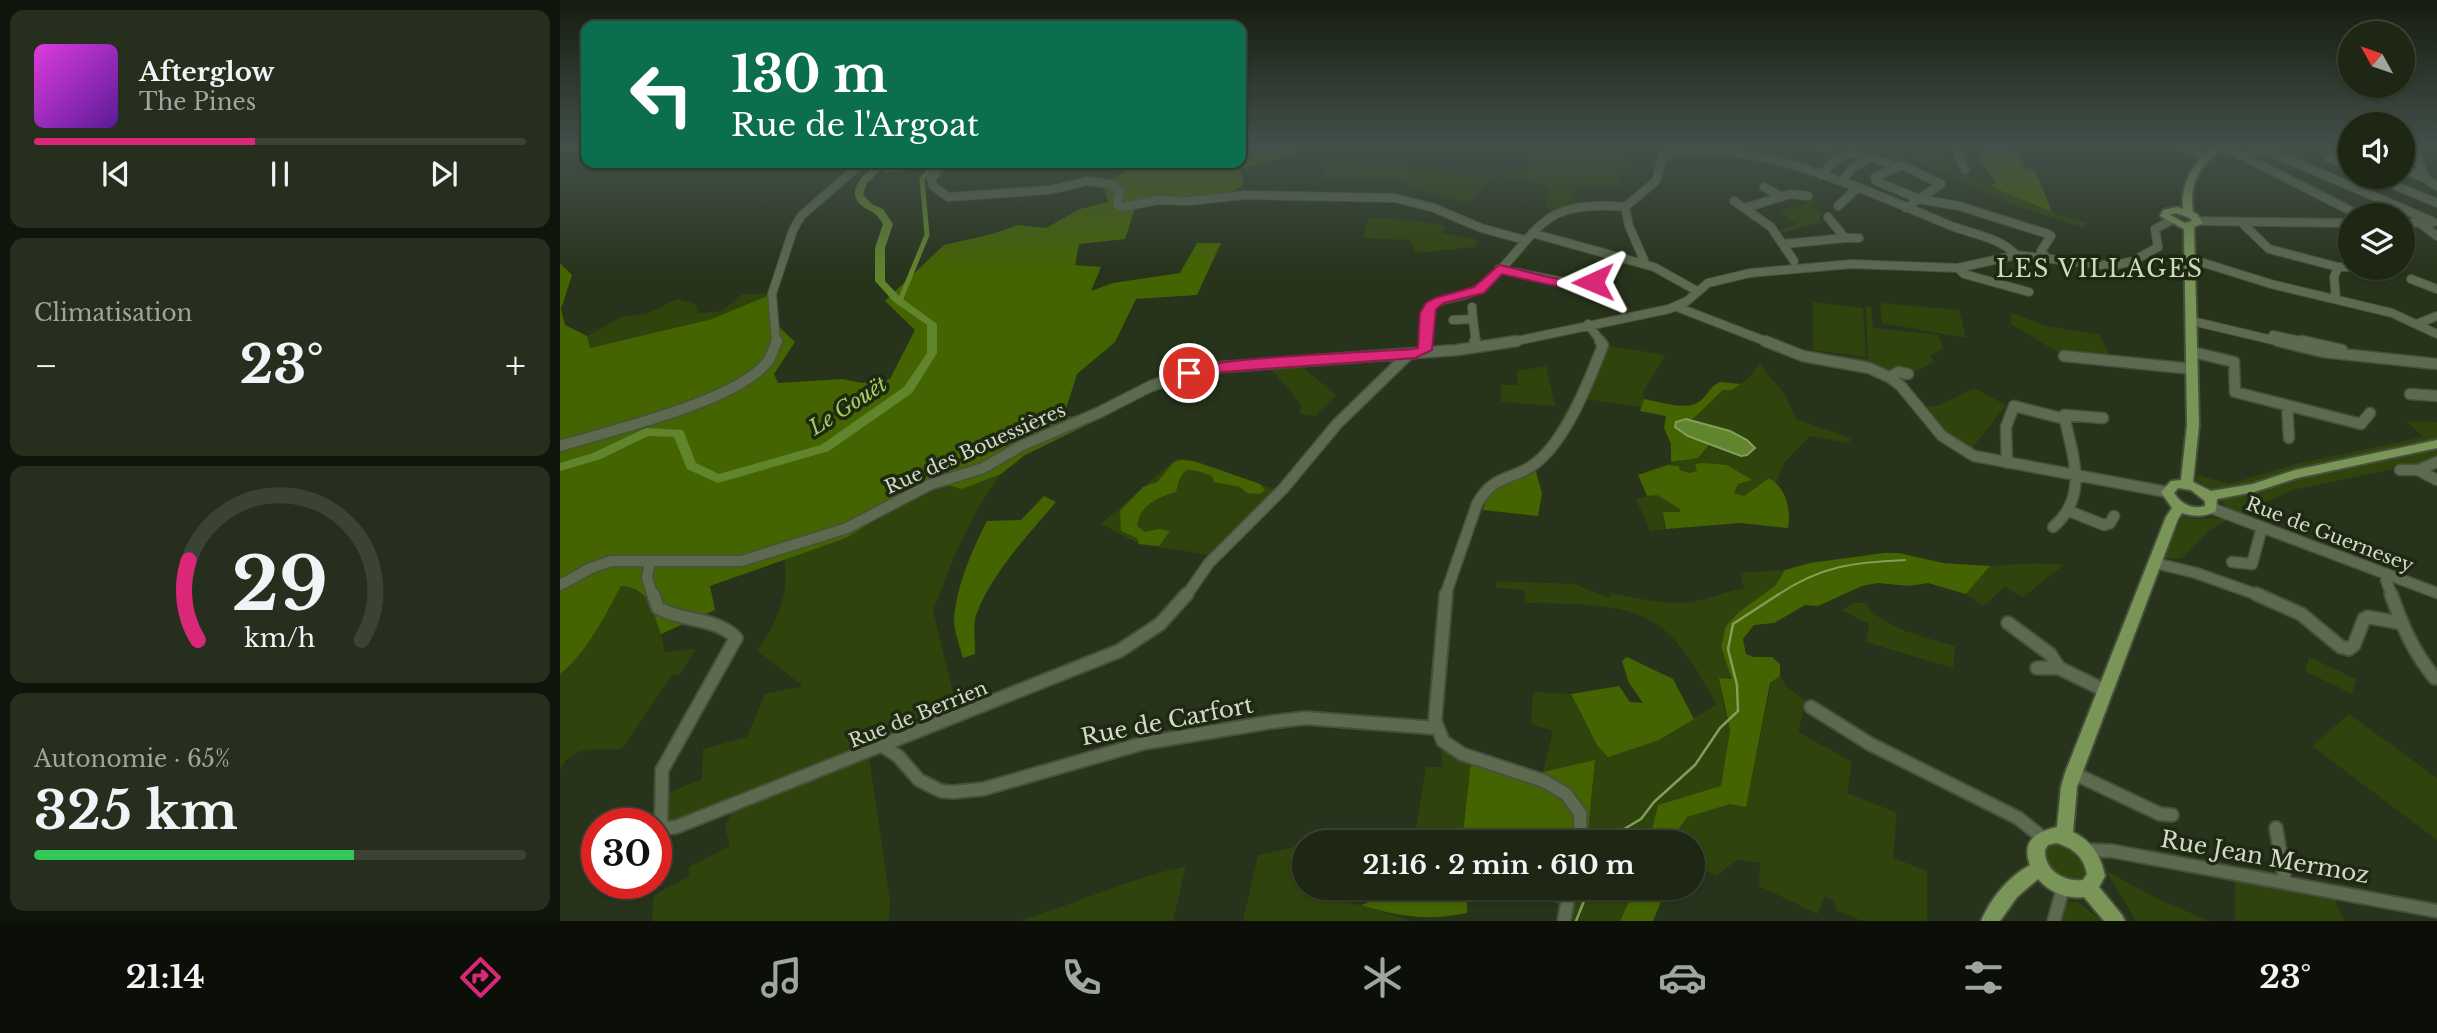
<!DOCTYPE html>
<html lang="fr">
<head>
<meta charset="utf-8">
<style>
	body { margin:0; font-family:"Libre Baskerville",serif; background:#262e1d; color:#f1f3f6; height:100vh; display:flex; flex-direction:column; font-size:26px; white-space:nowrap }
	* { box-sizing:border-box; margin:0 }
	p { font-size:23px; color:#a1a5a0 }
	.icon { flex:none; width:38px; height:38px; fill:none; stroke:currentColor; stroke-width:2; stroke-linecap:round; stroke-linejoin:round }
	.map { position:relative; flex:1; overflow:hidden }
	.side { display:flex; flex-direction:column; gap:10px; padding:10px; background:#10150b; width:560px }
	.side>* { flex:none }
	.guide { position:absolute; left:21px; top:21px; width:665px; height:147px; border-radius:14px; box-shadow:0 2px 5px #0004,0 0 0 2px #3c4334; background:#0b6e4f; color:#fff; overflow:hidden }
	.needle { width:46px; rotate:310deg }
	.tools { position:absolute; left:1778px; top:21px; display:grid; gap:14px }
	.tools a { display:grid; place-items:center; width:77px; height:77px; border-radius:50%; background:#1e2614; box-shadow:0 2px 5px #0004,0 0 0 2px #3c4334; font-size:35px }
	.speed { position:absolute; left:21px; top:808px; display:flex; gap:14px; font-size:35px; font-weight:700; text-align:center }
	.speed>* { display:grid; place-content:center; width:91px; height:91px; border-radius:50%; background:#1e2614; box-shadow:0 2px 5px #0004,0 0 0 2px #3c4334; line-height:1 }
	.speed .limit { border:10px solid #d22; background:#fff; color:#111 }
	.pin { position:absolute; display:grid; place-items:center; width:60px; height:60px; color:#fff; margin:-30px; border:4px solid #fff; border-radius:50%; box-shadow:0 2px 7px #0007 }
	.me { position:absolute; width:77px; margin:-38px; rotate:269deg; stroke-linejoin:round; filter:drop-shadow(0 0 5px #0008) }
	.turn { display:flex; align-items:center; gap:24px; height:147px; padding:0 35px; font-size:32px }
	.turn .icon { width:91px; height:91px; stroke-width:2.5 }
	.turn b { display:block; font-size:49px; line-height:60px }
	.big { font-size:52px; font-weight:700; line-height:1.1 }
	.side .widget { flex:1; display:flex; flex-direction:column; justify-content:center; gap:10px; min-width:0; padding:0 24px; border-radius:14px; background:#262e1d }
	.side .dial { align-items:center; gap:0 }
	.dial svg { height:182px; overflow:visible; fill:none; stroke:#3c4334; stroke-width:7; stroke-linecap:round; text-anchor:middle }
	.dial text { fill:#f1f3f6; stroke:none }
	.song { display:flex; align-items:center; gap:21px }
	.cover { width:84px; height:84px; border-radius:10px; background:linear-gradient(135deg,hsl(300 70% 55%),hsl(270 70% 35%)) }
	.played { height:7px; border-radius:4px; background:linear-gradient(90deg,#db2777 45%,#3c4334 45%) }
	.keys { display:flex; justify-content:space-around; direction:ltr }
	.heat { display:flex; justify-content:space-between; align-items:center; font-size:38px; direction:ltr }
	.charge { height:10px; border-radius:5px; background:linear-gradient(90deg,#34c759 65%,#3c4334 0) }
	.trip { position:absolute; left:732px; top:830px; width:413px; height:70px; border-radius:35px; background:#1e2614; box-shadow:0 2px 5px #0004,0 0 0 2px #3c4334; font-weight:700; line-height:70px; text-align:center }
	.tabs { display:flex; height:112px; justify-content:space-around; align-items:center; background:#0c0f08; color:#a1a5a0 }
	.tabs .icon { width:49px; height:49px }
	.tabs .current { color:#db2777 }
	.tabs b { font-size:32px; color:#f1f3f6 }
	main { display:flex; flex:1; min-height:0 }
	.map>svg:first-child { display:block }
</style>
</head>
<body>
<main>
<section class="side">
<div class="widget">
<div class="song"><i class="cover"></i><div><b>Afterglow</b><p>The Pines</p></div></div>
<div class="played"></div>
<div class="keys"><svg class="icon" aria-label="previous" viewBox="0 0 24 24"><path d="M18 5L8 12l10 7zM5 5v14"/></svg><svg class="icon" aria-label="pause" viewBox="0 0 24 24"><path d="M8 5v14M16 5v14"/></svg><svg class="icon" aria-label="next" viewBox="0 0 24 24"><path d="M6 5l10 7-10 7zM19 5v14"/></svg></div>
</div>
<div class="widget"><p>Climatisation</p>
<div class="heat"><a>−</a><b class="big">23°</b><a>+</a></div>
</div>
<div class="widget dial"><svg viewBox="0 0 100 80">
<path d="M14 69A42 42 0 1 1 86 69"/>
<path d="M14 69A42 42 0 0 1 10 34" stroke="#db2777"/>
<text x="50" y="56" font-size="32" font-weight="700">29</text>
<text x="50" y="72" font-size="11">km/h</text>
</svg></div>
<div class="widget"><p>Autonomie · 65%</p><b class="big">325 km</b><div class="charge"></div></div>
</section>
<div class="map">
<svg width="1877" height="921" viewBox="0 0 1877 921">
	<rect width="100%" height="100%" fill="#28331b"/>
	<path fill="#2e440c" d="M947 146H1051L1050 153 1068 155 1059 186 1019 185 1012 201 996 210 986 208 989 186 938 175 941 172 965 173 967 167 978 160Z
		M1309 146 1378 149 1383 163 1395 170 1492 212 1527 223 1523 228 1456 206 1346 155 1337 159Z
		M767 159 932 177 910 202 847 188V182L763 181Z
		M1251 197 1257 199 1251 208 1262 212 1259 215 1262 221 1220 234 1218 231 1236 224 1219 212 1249 202 1248 199Z
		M808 218C835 219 860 220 885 226L882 233 917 240 915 247 856 253 850 240 804 238Z
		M183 294H212L152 319 30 348 27 336 61 317 86 314 117 299 135 304 138 313 162 311Z
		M1253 302 1303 308 1306 357 1253 350Z
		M1320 303 1399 310 1406 338 1322 323Z
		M1306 306 1311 307 1313 328 1379 335 1383 349 1370 356 1375 362 1340 378 1367 407 1380 405 1414 388 1446 405 1413 447 1416 461 1380 439 1327 379 1312 373 1255 363 1260 353 1308 359Z
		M1451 313 1486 326 1540 335 1551 359 1499 353 1451 324Z
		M1030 320 1046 345 1105 355 1083 392 1084 399 1081 407 1025 399 990 453 929 492 923 510 909 508 918 489 932 477 966 463 984 449 1036 359 1039 345 1024 322Z
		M734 360 776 395 755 416 740 414 741 404 705 362Z
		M1199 363 1225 395 1237 420 1292 438 1288 443 1250 436 1224 463 1216 483 1209 478 1184 496 1174 493 1178 484 1192 480 1167 465 1136 464 1138 471 1129 473 1120 470 1119 466 1107 465C1122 457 1140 461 1151 443L1162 449 1170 431 1141 425 1133 419 1163 390C1178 389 1192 377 1199 363Z
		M986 366 995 406 941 402V385H958L957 371Z
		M1847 421 1877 422V460L1733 490 1680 514 1665 508C1661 494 1649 486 1636 480L1638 475 1669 484 1736 464 1863 437Z
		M616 459H626L715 489 650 555 579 544 541 524Z
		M441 474 421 503 396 552 373 611 398 713 308 750 330 901 329 921H92L94 895 129 876V867L170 846 165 826 176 803 115 822 108 820 106 815V794L142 779 143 749 187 737 205 694 243 686 197 651C217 622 230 595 224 559L286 538 358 494 384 484 402 489Z
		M1097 494 1120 508V512L1103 524 1106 529 1090 531 1076 499Z
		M1622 517C1639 522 1656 516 1667 520L1649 531 1621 559 1605 558Z
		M1478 563 1504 565 1463 597 1445 587 1423 606 1406 594 1430 566Z
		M1225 570 1215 586 1179 612 1166 626 1161 648 1173 679 1160 678 1163 703 1170 730 1161 787 1098 805 1092 830 1084 842H1027L1035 761 983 772 993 731 971 724 973 692 1011 694 1037 745 1099 740 1157 704C1145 684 1133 662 1118 644 1083 598 1016 605 965 603V590L936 588 937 581 1014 584 1049 598 1053 593C1064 597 1116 605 1125 603 1145 601 1164 591 1184 589L1180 573Z
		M61 586C94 589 99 624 105 652L136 649 120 674 111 676 62 749C35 751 15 743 0 769V674C27 651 45 616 61 586Z
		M1295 603H1306C1317 627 1371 639 1395 646L1393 668 1306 642 1309 624 1282 610Z
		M1749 657 1796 679 1792 694 1745 671Z
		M1220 676 1227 687 1246 701 1238 732 1292 762 1287 793 1337 813 1333 858 1367 871V921H1302L1276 910 1275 901 1264 897 1258 914 1199 886 1200 863 1177 860 1157 875 1132 867V842H1116V833L1127 817 1170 804 1186 806 1211 683Z
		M1789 714 1877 778V840L1752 746Z
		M881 747 911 762 902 842H854L866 767H883Z
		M1493 843C1510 842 1523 855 1527 871 1520 890 1491 877 1485 862 1484 858 1485 854 1485 850Z
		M744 845V887H755L754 896 801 905 852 921H683L698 855Z
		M626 866 613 921H460C516 903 569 879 626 866Z
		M1546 871 1598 899 1649 921H1576Z
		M1675 879 1774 897 1784 921H1675Z
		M1016 887H1070L1068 904 1060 921H1011L1010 905Z
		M1506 902H1518L1542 921H1502Z"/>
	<path fill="#436400" d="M681 146H743L742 152 680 169 684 184C660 206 613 199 582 199L574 211 565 239 519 244 515 265 541 267 531 291 553 283 620 273 637 243H661L637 295 576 299 555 342 517 374 505 412 510 417 543 408 552 413 465 455 441 474 402 489 384 484 358 494 286 538 150 586 155 610 101 634C92 610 90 588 61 586 45 616 27 652 0 674V263L12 275 1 309 5 325 27 336 30 348 152 319 212 294 217 325 235 342 214 374 218 383 282 379 302 383 330 379 355 330 325 301 384 245 432 234 458 225 486 228 520 209 548 202 544 186 574 163H681Z
		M1414 146H1454L1465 168 1475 170 1492 212 1430 186 1436 182 1425 168Z
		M1160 382 1181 384 1172 390H1163L1133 419H1126L1128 436 1151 443 1138 458 1111 462V444L1104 428 1106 416 1080 411 1084 399C1099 401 1127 412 1140 401 1148 395 1150 386 1160 382Z
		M621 460 634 461 700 484 705 490 700 494 687 493 680 487 654 482 652 476C628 468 623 464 616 492 598 497 579 505 577 526L585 532 599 529 610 531 599 546 579 544 577 538 561 531 560 511 583 487 597 482 614 462Z
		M1143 463 1167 465 1192 480 1178 484 1174 493 1184 496 1209 478C1227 489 1231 509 1228 528L1180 523 1106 529 1103 512H1120V509L1097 495 1087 496 1078 475 1107 465 1119 466 1120 470 1129 473 1137 471 1135 464Z
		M975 468 982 493 978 516 923 510 929 492Z
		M484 496 496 502C467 536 432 573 416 615 413 626 415 642 415 654L403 658C400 646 394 632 394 620 396 587 412 550 427 521L461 520Z
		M1324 553H1339L1383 563 1430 566 1406 594 1368 583 1349 586 1318 583 1302 586 1258 606 1245 605 1214 623 1194 625 1183 639 1186 654 1194 657H1212L1220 664V676L1210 683 1186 807 1170 804 1127 817 1116 833V842H1084L1092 830 1098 805 1161 786 1170 730 1159 678 1172 679 1161 647 1166 626 1179 612 1215 586 1225 570 1250 563Z
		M1067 657 1113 679 1134 719 1099 740 1048 757 1037 745 1011 694 1059 686 1070 702 1083 703 1069 683 1062 661Z
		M1035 760 1027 842H902L911 762 976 783 983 772Z
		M851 887H1016L1010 905 907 888V913C867 921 840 917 801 905Z
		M1070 887H1107L1093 921H1060L1068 904Z"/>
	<path fill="#61852d" stroke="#839e5c" stroke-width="2" d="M1126 419 1170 431 1187 440 1195 448 1187 455 1181 456 1128 436 1115 427 1116 422Z"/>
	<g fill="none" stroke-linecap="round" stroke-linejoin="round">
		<path stroke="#839e5c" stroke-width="2" d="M1216 596C1262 565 1292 563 1345 560"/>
		<path stroke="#839e5c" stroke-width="2.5" d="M1048 842 1054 835 1081 819 1094 802 1135 765 1160 728 1178 711 1177 685 1168 649 1173 624 1219 594
			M1016 921 1024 901 1034 887"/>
		<path stroke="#61852d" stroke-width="5" d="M339 303 367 235 362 179 376 163"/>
		<path fill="#61852d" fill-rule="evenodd" d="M319 163H328L307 183 303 195 312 204 323 209 333 224 325 248V281L340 297 377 324V353L352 393 269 451 158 483 127 469 114 437 88 436 41 459 0 471V463L33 453 86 428 123 430 136 463 159 474 261 445 344 387 367 353V325L333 301 315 281V248L323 224C314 208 308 213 299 203 286 187 308 171 319 163Z"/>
		<g stroke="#47503c" stroke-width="10">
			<path id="minor-far2" d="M1259 146H1269
				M1395 146 1405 170
				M1620 146 1643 157
				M1663 146 1799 215
				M0 147 16 146
				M1853 150 1866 179 1877 186
				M1104 155C1178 130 1319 196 1389 225 1411 234 1440 237 1456 255
				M1681 156 1697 150 1711 152 1874 222
				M1843 156 1859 159
				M1770 159 1790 166
				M310 163 327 168 360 163
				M383 163 371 179 373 186 388 197 490 190 528 181 550 184 560 191 557 204 562 207 598 200 629 201 684 195 835 198 874 208 921 228 965 240
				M1342 165 1381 184 1359 199 1316 181 1315 177Z
				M1843 169 1865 178
				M1261 175 1275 160 1291 152 1310 158
				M1815 177 1877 203
				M1282 181 1292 168 1312 157 1335 167
				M1204 187 1222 197
				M1359 199 1399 206 1488 234 1491 236 1481 251 1487 258
				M1174 201 1211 227 1234 261
				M1278 206 1298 187
				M1065 207 1096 181 1104 150
				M1065 207 1069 226 1084 260 1083 264
				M1185 208 1230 194 1248 196
				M1346 208 1359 199
				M1638 221 1790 223
				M1681 222 1709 249 1778 267
				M1843 223 1873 222
				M1860 223 1877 236
				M972 233 1094 267 1137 291
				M1285 238H1299
				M1223 244 1285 238 1268 217
				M1631 259 1711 284 1832 313 1877 334
				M1398 268 1404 274 1469 292
				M939 269 1014 284
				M1017 279 1034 283 1029 287 1014 284Z
				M1851 279 1877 289
				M1776 299 1774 277 1778 267H1790
				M912 307 913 319
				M1117 307 1210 343
				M893 320 913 319 916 343
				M1632 321 1725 343
				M1028 324 1042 343
				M1857 324 1877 316
				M1713 335 1750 343
				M216 343 212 294 233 230 241 216 302 163
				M865 343C864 283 889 309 923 286 981 237 972 198 1065 207
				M947 343 1109 309 1127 301 1148 283 1190 273 1292 264 1398 268 1456 255 1552 266 1573 261 1598 247 1595 229 1610 221"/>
		</g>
		<g stroke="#47503c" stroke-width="13">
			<path id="minor-far1" d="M865 341V350
				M915 341 916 347
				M1205 341 1243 356 1309 368 1329 377 1341 386 1382 436 1414 456 1607 492
				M1718 341 1763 352 1877 364
				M1742 341 1782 350
				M1633 352 1674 362 1675 392 1801 424 1810 413
				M1504 356 1633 369
				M1329 377 1339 372 1348 374
				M1850 394 1877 396
				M1727 405 1729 438
				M0 446C49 431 179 401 208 361 212 355 214 347 217 341
				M1877 462 1858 470 1877 480
				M1447 463 1446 427 1454 406 1505 419
				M1840 470H1858
				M1651 508 1877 593
				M1509 511 1544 525 1550 523 1554 516
				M1493 527C1530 496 1512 455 1504 415L1543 418
				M90 561 87 578 93 596
				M1672 562 1692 564 1702 527
				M1595 563 1636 573 1701 596
				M1827 574 1826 580 1832 596
				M0 585 31 568 51 561H181L262 536 287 528 369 485 423 468 463 445 538 413 591 386 629 373 662 367 897 350 957 341
				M626 596 649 563 723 489 777 424 847 356
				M885 596 917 504C936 471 954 482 977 462 1007 438 1029 381 1043 345L1040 341"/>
		</g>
		<g stroke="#47503c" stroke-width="16">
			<path id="minor" d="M93 594 98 608C123 622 156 617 176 638L102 770 101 824 107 828 116 827 559 651 600 624 627 594
				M886 594 875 721 883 741 902 754 984 781 1006 794 1020 813 1021 842
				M1696 594 1741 614 1781 647 1789 649 1794 645 1804 619 1808 617 1841 623
				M1831 594C1842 625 1853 652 1875 678
				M1448 623 1490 654 1499 668 1546 691
				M1477 668H1499
				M1251 707 1310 744 1458 818 1483 838
				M324 747 338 756 359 780 381 791 393 792 423 789 584 743 712 722 745 718 876 728
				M1513 773 1600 814 1612 815
				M1716 828 1725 881
				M1525 850 1552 851 1877 911
				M1004 921 1010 887
				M1494 921 1503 888"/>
		</g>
		<g stroke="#47503c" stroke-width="4">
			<path id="major" d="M1654 146H1664C1640 167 1629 179 1633 212L1637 214 1643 223 1634 227 1639 425 1633 482 1651 491 1693 484 1735 470 1877 440V448L1737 478 1694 492 1657 499 1656 511C1644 517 1635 517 1622 513L1618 519 1517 787 1513 832C1532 841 1541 856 1545 876L1539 887 1562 915 1565 921H1544L1524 897C1507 899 1490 893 1478 879L1457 897 1440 921H1421C1431 898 1448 877 1470 865 1461 841 1476 832 1497 827L1501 787 1505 773 1606 517 1612 508 1601 492 1611 481 1621 480 1627 425 1624 229 1600 216 1603 210 1617 207 1623 209C1621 183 1633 162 1654 146ZM1616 213 1630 218 1632 221 1625 223 1610 215ZM1618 488 1631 490 1645 501V506C1632 510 1621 504 1614 493ZM1496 843C1512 847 1524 857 1527 874L1523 880C1505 882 1484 871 1485 850L1488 845Z"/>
		</g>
		<use href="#minor-far2" stroke="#5d6a50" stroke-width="8"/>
		<use href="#minor-far1" stroke="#5d6a50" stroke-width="10"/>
		<use href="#minor" stroke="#5d6a50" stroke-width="12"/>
		<use href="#major" fill="#799557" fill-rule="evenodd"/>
	</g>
	<linearGradient id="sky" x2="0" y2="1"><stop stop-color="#161c0f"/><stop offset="0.53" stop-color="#42504a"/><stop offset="1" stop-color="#42504a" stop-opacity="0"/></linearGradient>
	<rect width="1877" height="275" fill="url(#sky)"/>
	<path fill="#db2777" stroke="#8e194d" stroke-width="2" d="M939 265C967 270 1008 287 1033 278L1039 282 1034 290 1029 291 986 284 942 274 924 293 884 303 876 309 872 350 855 358 662 372 629 377 622 373C637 357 819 352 853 349L858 348 860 313 866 303 875 298 914 287Z"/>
	<g text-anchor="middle" stroke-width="7" stroke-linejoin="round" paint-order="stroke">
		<g font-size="19" fill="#d2d9ca" stroke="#1f2912">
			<text transform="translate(415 448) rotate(-24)" y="7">Rue des Bouessières</text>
			<text transform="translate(1770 534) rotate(21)" y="7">Rue de Guernesey</text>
			<text transform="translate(358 714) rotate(-22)" y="7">Rue de Berrien</text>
		</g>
		<g font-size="21" font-style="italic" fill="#a1d260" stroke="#1f2912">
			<text transform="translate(288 406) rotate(-33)" y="7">Le Gouët</text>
		</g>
		<g font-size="23" letter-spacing="2" fill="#cddbbd" stroke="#1f2912">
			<text x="1540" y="277">LES VILLAGES</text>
		</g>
		<g font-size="23" fill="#d2d9ca" stroke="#1f2912">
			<text transform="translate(607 721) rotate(-11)" y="8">Rue de Carfort</text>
			<text transform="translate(1705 857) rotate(10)" y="8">Rue Jean Mermoz</text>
		</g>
	</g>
</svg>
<div class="tools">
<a><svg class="needle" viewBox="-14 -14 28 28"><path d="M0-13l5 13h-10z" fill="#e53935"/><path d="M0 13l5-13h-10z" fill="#a1a5a0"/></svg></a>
<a><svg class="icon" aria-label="sound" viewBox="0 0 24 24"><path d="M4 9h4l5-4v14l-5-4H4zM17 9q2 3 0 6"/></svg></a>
<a><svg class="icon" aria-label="layers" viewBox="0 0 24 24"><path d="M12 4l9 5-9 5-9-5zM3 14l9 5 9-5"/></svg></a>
</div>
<div class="speed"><div class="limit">30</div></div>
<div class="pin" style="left:629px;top:373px;background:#d93025"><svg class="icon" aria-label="arrive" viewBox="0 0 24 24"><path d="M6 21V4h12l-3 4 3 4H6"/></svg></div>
<svg class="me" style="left:1033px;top:282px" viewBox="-20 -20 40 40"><path d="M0-17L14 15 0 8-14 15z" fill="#db2777" stroke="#fff" stroke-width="4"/></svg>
<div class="trip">21:16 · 2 min · 610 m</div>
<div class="guide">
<div class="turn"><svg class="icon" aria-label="left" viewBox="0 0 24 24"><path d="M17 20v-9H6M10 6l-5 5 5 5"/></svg><div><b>130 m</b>Rue de l'Argoat</div></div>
</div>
</div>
</main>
<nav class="tabs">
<b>21:14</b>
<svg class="icon current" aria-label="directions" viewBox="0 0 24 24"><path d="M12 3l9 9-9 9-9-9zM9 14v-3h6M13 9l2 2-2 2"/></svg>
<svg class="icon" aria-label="music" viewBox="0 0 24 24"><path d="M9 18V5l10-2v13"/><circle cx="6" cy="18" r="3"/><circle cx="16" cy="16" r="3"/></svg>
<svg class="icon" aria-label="phone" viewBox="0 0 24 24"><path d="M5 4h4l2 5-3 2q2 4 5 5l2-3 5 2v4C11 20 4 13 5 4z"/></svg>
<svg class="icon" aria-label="climate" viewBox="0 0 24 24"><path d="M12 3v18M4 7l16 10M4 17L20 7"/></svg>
<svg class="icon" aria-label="car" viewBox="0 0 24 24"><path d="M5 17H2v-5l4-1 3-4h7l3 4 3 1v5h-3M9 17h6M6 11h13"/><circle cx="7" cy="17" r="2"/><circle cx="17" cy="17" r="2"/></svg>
<svg class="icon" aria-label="filters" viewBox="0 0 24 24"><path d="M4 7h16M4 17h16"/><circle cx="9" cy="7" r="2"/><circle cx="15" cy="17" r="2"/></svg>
<b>23°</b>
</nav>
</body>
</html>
